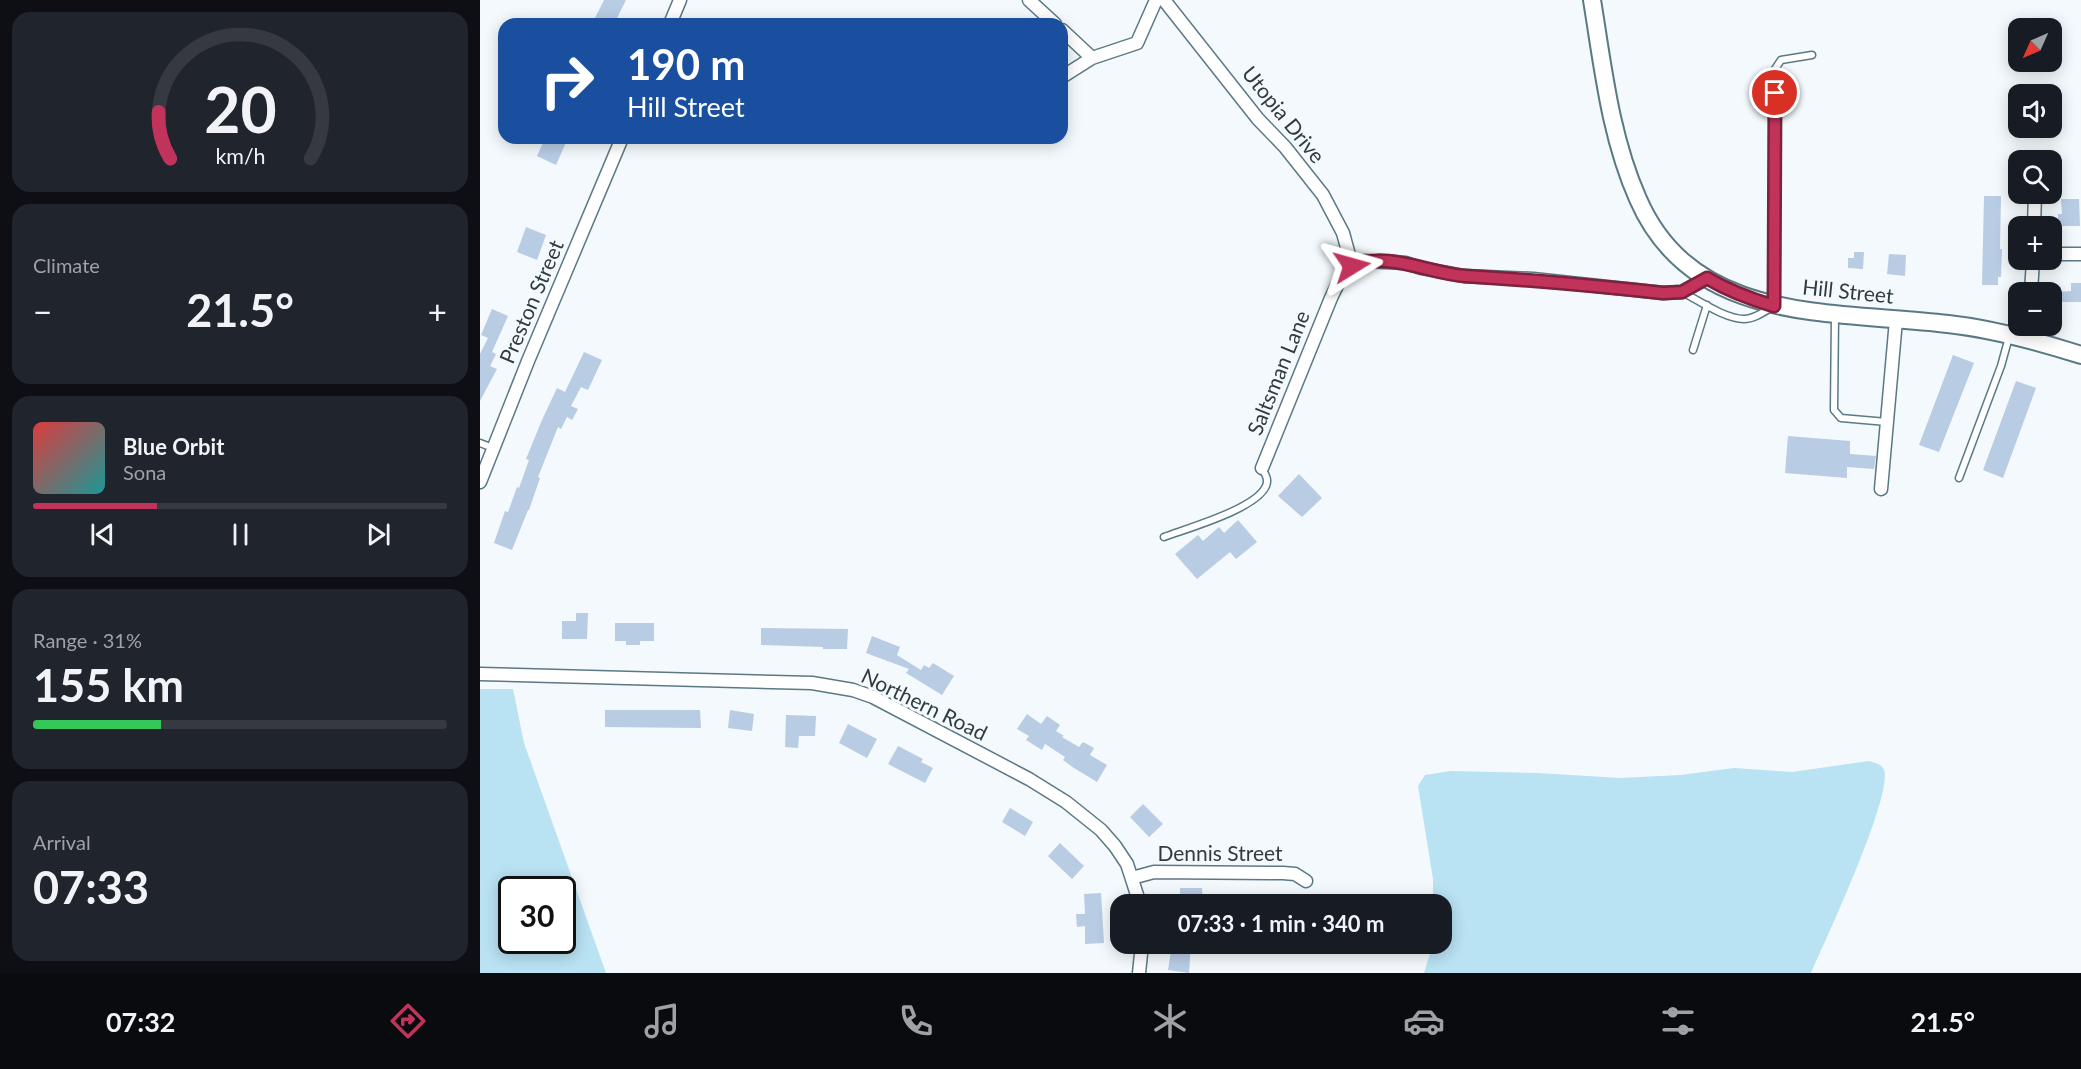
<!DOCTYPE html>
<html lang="en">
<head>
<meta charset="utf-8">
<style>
	body { margin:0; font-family:Lato,sans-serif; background:#20242c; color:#f1f3f6; height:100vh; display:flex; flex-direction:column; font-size:22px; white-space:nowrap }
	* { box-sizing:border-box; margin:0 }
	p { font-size:20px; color:#9ea1a6 }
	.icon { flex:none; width:33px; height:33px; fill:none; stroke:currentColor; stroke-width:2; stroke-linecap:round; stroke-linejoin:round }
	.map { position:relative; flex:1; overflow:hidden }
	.side { display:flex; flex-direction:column; gap:12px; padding:12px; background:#0d0f14; width:480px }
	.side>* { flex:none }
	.hud { position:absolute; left:18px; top:18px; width:570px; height:126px; border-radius:18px; box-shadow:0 3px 15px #0003; background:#1a4fa0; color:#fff; overflow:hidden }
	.needle { width:39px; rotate:225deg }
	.controls { position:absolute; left:1528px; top:18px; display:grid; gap:12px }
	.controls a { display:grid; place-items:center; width:54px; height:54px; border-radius:12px; background:#171b24; box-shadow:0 3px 15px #0003; font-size:30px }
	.speed { position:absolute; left:18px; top:876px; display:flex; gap:12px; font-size:30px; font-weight:700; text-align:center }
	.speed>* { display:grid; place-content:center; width:78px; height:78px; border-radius:50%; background:#171b24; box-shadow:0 3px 15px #0003; line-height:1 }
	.speed .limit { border:3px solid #111; border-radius:9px; background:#fff; color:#111 }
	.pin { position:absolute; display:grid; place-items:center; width:51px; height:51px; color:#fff; margin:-26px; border:3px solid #fff; border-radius:50%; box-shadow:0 2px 6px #0007 }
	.me { position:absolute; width:66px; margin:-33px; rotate:82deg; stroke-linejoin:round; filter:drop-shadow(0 0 4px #0008) }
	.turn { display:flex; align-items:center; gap:21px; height:126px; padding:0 30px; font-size:27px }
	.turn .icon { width:78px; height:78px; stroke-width:2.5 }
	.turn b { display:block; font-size:42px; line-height:51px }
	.big { font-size:45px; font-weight:700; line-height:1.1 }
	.side .widget { flex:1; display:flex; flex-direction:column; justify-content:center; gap:9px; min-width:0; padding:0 21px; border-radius:18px; background:#20242c }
	.side .dial { align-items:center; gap:0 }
	.dial svg { height:156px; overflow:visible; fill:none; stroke:#363941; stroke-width:7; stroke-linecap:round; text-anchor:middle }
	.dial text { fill:#f1f3f6; stroke:none }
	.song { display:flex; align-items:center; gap:18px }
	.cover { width:72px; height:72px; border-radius:9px; background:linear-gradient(135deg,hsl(0 70% 55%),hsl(180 70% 35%)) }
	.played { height:6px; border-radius:3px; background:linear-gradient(90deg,#c2335c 30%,#363941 30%) }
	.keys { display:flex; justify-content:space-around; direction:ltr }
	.heat { display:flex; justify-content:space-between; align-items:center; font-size:33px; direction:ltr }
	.charge { height:9px; border-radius:4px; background:linear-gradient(90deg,#34c759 31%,#363941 0) }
	.trip { position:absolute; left:630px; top:894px; width:342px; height:60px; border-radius:18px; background:#171b24; box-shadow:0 3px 15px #0003; font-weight:700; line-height:60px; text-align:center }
	.tabs { display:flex; height:96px; justify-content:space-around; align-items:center; background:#090b0e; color:#9ea1a6 }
	.tabs .icon { width:42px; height:42px }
	.tabs .active { color:#c2335c }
	.tabs b { font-size:27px; color:#f1f3f6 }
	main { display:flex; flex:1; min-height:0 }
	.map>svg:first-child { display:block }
</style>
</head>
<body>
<main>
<section class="side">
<div class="widget dial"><svg viewBox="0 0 100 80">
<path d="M14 69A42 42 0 1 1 86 69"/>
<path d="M14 69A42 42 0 0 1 8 45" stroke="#c2335c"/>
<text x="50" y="56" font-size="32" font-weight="700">20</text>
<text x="50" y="72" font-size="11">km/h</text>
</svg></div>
<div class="widget"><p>Climate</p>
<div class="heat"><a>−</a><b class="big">21.5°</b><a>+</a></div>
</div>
<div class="widget">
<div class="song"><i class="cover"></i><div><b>Blue Orbit</b><p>Sona</p></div></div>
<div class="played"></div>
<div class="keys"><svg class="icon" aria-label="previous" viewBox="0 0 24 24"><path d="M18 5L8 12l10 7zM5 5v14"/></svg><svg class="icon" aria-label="pause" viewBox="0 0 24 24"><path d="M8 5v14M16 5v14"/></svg><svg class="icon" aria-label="next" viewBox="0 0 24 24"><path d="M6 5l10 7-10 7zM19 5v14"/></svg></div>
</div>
<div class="widget"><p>Range · 31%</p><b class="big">155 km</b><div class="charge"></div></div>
<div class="widget"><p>Arrival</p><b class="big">07:33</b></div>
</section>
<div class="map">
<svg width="1601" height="973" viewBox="0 0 1601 973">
	<rect width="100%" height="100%" fill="#f3f9fc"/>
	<path fill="#b9e2f3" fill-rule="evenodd" d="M0 689H33L44 743 126 973H0ZM32 890H82V940H32Z
		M1389 761C1395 763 1402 764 1404 770 1413 796 1345 941 1331 973H944L953 944H962V904H953V879L938 786 945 775 971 771 1058 773 1140 778 1201 775 1254 768 1312 772Z"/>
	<path fill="#b8cce4" d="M124 0H146L134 24H112Z
		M65 138H88L76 165 57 156Z
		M1504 196H1521L1520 249H1522L1521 277H1518V285H1502Z
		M1581 199H1599L1600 226H1578V214H1582Z
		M46 227 66 235 57 260 37 252Z
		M1374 252H1384L1383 269 1368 268V258H1374Z
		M1409 254 1426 255 1425 276 1407 274Z
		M1591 283H1601V302H1578V292L1591 291Z
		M12 309 28 316 12 352 16 354 10 366 17 369 0 401V354L8 338 1 335Z
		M104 352 122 360 108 390 101 387 91 406 98 409 92 420 87 417 81 429 78 427 58 477 60 478 49 510H48L32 550 14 543 25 511 28 512 37 487 39 488 49 460 46 459 62 420 77 388 85 392Z
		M1473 355 1494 363 1459 452 1439 445Z
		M1536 381 1556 388 1523 478 1503 470Z
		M1308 436 1370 441V454L1396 456 1394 469 1367 467V478L1305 473Z
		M819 474 842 498 822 517 798 496Z
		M758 520 777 542 756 559 750 552 717 579 695 554 718 535 723 541 739 527 744 533Z
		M96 613H108L107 639H82V621H96Z
		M135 623H174V641H160V645H146V641H135Z
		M281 628 368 629 367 649H343V647L281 645Z
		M392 636 420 647 417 655 441 670 444 665 449 668 453 663 474 676 462 695 426 673 429 669 386 653Z
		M125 710H220L221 728 125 727Z
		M250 710 274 714 272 731 248 728Z
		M547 714 561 724 567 716 580 725 576 731 584 736 582 737 599 747 603 742 614 748 610 755 627 765 617 782 594 768 583 760 585 757 565 744 562 750 546 740 549 736 537 729Z
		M306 715 336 716 335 736H319L318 748 305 747Z
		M368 724 397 739 387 758 359 743Z
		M418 746 443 759 441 762 453 768 445 783 408 764Z
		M663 804 683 824 669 837 650 817Z
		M530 808 553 822 545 836 522 822Z
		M580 843 604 866 592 879 568 856Z
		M700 888H722L723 904H700Z
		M621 893 624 943 605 944V926L597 927 596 914H605L604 894Z
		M692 944H711L709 973 688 970Z"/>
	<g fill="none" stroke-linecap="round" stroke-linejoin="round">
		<g stroke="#5a7985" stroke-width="9">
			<path id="lane" d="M1202 292C1218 300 1245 319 1264 319 1275 319 1285 311 1294 306L1295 69 1301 60 1332 55
				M1355 315 1354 410 1361 418 1407 422
				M1213 350 1227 305
				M0 443 13 448
				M1479 478 1521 366 1529 337
				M684 537C708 528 776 509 786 486 789 479 785 474 782 468"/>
		</g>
		<g stroke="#5a7985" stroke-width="15">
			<path id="street" d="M549 0 575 24
				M684 0 778 119 805 147 843 195 863 233 872 266
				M190 24 200 0
				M582 30 612 58 657 43 676 0
				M582 77 612 58
				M1554 226 1555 195
				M1572 254H1601
				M1551 292 1553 260
				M1548 338 1549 326
				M782 468 851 298 863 273 872 266 884 261 926 263 941 268 984 276 1053 279 1183 293 1202 292 1227 278
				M0 482 48 361 142 138
				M1401 489 1416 320
				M0 674 332 683 373 690 393 697 549 779 586 802 621 830 635 846 647 864 660 904
				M652 878 674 872 803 873 815 874 826 881
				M659 973 662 944"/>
		</g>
		<g stroke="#5a7985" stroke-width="20">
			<path id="secondary" d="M1112 0C1123 67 1130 136 1158 199 1213 326 1355 310 1468 324 1514 329 1557 341 1601 355"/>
		</g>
		<use href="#lane" stroke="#fff" stroke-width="6"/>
		<use href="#street" stroke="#fff" stroke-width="12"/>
		<use href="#secondary" stroke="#fff" stroke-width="16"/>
	</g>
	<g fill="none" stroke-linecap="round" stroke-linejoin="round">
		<g stroke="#7e213c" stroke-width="15">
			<path id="route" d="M872 266C909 251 947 273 985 276 1051 280 1117 286 1183 293L1202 292 1227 278C1249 291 1270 299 1294 306L1295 93"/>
		</g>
		<use href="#route" stroke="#c2335c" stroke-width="10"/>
	</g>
	<g text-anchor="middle" stroke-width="6" stroke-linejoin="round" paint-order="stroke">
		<g font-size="21" fill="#2e3c41" stroke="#f3f9fc">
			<text transform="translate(803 115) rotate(51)" y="7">Utopia Drive</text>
			<text transform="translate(1368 292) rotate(6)" y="7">Hill Street</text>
			<text transform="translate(52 302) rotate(-67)" y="7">Preston Street</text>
			<text transform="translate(799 373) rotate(-68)" y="7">Saltsman Lane</text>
			<text transform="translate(444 705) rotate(26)" y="7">Northern Road</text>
			<text x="740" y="861">Dennis Street</text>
		</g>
	</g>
</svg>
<div class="controls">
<a><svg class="needle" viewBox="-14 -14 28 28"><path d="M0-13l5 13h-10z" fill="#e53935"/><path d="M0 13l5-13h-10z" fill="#9ea1a6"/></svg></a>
<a><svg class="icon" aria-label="sound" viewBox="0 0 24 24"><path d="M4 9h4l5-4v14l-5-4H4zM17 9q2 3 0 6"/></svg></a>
<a><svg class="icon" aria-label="search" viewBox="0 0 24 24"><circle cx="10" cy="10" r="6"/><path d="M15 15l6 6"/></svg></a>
<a>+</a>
<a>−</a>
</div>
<div class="speed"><div class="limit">30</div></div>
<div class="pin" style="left:1295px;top:93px;background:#d93025"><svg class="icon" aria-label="arrive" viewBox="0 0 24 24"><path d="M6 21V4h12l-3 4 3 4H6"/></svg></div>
<svg class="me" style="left:872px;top:266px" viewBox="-20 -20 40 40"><path d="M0-17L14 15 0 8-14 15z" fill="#c2335c" stroke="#fff" stroke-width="4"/></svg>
<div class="trip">07:33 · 1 min · 340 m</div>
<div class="hud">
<div class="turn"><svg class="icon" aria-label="right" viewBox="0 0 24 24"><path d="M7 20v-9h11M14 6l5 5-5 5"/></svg><div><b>190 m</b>Hill Street</div></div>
</div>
</div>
</main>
<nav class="tabs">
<b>07:32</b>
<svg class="icon active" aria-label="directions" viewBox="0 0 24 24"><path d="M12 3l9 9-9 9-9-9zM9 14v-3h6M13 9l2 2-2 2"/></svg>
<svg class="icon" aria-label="music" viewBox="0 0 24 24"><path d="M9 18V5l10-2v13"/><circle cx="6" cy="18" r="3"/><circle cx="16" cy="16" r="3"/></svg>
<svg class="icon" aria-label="phone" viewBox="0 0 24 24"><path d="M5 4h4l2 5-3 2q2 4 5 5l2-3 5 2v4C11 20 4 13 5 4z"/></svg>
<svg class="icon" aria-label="climate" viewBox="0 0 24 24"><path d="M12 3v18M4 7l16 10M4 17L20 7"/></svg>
<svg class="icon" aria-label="car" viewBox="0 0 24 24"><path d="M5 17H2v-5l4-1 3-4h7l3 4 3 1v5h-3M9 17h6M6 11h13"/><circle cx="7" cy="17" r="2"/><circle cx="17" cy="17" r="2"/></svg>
<svg class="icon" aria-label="filters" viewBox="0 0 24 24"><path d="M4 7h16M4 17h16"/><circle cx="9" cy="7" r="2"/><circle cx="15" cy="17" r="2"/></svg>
<b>21.5°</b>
</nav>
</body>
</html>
